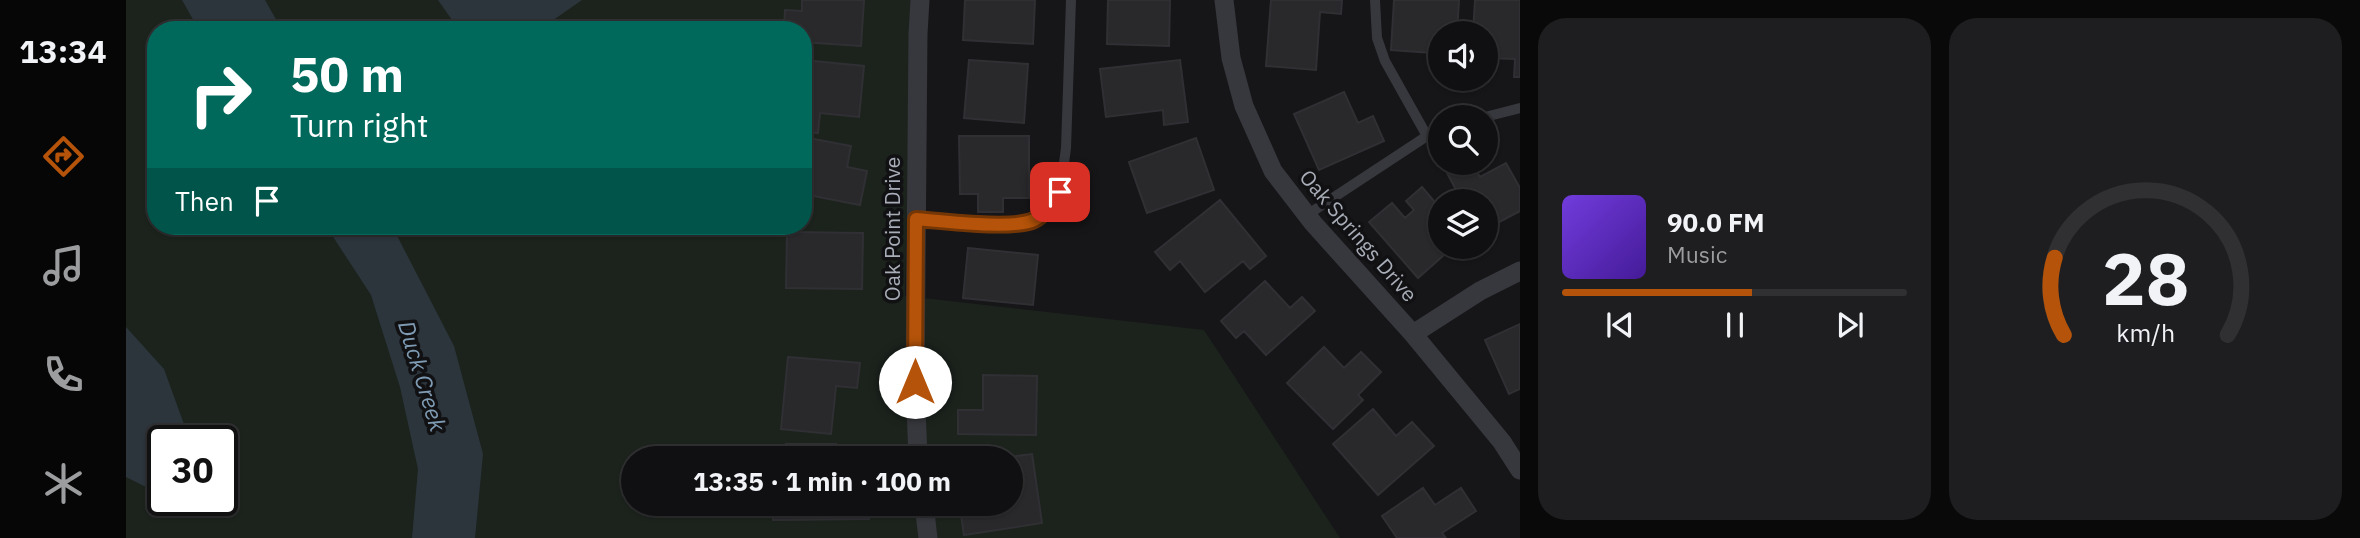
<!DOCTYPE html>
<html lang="en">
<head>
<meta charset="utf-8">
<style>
	body { margin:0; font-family:"IBM Plex Sans",sans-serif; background:#1e1e20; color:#f1f3f6; height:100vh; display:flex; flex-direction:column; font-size:26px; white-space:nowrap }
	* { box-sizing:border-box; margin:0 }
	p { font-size:23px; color:#9c9d9f }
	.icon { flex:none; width:38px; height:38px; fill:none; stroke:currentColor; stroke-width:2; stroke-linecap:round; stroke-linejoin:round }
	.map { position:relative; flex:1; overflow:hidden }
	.panel { display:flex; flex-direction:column; gap:18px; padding:18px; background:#09090a; width:840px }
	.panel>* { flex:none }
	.top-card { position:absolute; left:21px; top:21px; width:665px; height:214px; border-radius:28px; box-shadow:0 2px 5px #0004,0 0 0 2px #303032; background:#00695c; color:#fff; overflow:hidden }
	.buttons { position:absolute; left:1302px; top:21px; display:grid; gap:14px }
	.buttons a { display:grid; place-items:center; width:70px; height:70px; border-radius:50%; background:#101012; box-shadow:0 2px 5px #0004,0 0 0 2px #303032; font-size:35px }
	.speed { position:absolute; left:21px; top:425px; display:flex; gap:14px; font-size:35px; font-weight:700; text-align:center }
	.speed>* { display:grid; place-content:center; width:91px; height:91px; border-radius:50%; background:#101012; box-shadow:0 2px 5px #0004,0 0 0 2px #303032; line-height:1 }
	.speed .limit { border:4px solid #111; border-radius:10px; background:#fff; color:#111 }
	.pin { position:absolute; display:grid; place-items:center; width:60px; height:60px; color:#fff; margin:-30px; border-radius:14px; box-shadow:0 4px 10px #0006 }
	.me { position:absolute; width:77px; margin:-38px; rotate:0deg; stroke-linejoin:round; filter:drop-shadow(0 0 5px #0008) }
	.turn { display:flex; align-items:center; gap:24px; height:147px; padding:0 28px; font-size:32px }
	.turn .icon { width:91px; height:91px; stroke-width:2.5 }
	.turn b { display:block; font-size:49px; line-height:60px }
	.then { display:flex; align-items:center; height:66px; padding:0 28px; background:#0003; gap:14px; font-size:26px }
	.panel .card { flex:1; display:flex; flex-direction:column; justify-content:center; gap:10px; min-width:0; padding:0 24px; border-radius:28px; background:#1e1e20 }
	.panel .dial { align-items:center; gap:0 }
	.dial svg { height:182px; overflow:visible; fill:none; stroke:#303032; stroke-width:7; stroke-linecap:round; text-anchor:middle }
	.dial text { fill:#f1f3f6; stroke:none }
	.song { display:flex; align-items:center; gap:21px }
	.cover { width:84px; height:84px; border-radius:10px; background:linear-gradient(135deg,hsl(260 70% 55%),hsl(260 70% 35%)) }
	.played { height:7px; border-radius:4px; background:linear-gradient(90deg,#b45309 55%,#303032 55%) }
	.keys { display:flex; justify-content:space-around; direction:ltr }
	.panel .tiles { flex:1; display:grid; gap:18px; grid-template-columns:repeat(2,1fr) }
	.trip { position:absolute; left:495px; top:446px; width:402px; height:70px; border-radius:35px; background:#101012; box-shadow:0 2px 5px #0004,0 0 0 2px #303032; font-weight:700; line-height:70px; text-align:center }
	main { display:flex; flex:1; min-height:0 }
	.tab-bar { display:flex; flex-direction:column; width:126px; justify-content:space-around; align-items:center; background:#060607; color:#9c9d9f }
	.tab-bar .icon { width:49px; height:49px }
	.tab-bar .selected { color:#b45309 }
	.tab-bar b { font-size:32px; color:#f1f3f6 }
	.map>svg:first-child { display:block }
</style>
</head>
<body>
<main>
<nav class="tab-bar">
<b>13:34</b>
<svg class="icon selected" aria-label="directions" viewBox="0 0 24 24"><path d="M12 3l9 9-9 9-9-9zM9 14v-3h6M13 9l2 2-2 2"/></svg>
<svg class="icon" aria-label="music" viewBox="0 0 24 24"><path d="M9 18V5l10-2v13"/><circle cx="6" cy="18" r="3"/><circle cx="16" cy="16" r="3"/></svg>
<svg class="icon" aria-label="phone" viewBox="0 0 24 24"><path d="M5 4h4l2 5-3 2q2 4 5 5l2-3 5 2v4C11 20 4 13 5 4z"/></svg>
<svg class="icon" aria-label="climate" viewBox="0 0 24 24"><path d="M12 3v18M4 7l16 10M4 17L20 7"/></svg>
</nav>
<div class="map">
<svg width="1394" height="538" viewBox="0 0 1394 538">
	<rect width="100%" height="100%" fill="#161618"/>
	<path fill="#1c231d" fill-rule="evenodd" d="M0 0H786L779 296 1078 330 1214 538H0ZM30 30H677V226H30ZM37 441H96V500H37ZM508 458H886V504H508Z"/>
	<path fill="#2c353c" d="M56 0H139L156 30H73Z
		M312 0H456L413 30H333Z
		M200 226H266L328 346 357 454 349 538H286L292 469 274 387 245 295Z
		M0 327 38 369 64 441H37V489L28 491 0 477Z"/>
	<path fill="#29292c" stroke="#303034" stroke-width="2" d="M676 0H738L735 46 677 42V30H658L659 10 676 11Z
		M839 0H909L907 44 837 40Z
		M982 0H1044L1043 46 981 44Z
		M1145 0H1216L1215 14 1194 12 1190 70 1140 66Z
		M1268 0H1333L1331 33H1314V68L1306 67 1307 53 1265 50Z
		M1349 0H1394V77H1388L1389 59 1360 58V33H1347Z
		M677 60 738 66 733 117 694 113 692 133 677 131Z
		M843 60 902 64 898 123 838 118Z
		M1054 60 1062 122 1038 125 1037 110 980 117 974 69Z
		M1218 92 1232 123 1247 116 1258 141 1193 170 1168 114Z
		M833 136H903V198H877V212H852V194H834Z
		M677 137 725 146 721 167 741 171 734 205 677 194Z
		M1070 138 1088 190 1021 213 1003 162Z
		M1339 163H1346L1354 177 1380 163 1394 188V211L1360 229V201H1336L1321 173Z
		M1296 187 1314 208V247H1327L1292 278 1243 222 1266 203 1279 218 1288 210 1280 201Z
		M1094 200 1140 256 1124 269 1117 261 1079 292 1054 261 1044 270 1029 252Z
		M661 232 737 233 736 289 660 288Z
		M842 248 912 255 907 305 837 298Z
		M1139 281 1164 308 1176 297 1189 311 1140 355 1118 331 1110 338 1095 321Z
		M1394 324V389L1383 394 1359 340Z
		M1198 347 1218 368 1235 352 1255 372 1232 395 1237 400 1207 429 1161 383Z
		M662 357 734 363 731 388 710 386 705 434 655 429Z
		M857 375 911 376 910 435 832 434V410H857Z
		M1247 409 1270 436 1286 422 1308 446 1252 495 1207 444Z
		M660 444H710V458H661Z
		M906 454 916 523 838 535 834 508 856 504H886V458H876Z
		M1297 488 1309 505 1335 488 1350 511 1316 533 1320 538H1271L1256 516Z
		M661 504H743V519L647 520V506Z"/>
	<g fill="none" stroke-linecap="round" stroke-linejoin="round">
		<path stroke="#37383d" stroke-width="10" d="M1249 0 1251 38 1259 61 1301 136
			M1359 117 1394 108
			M1181 215 1301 136 1314 132
			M790 219 875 224 898 223 908 220 924 207 934 192 940 148 945 0"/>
		<path stroke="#37383d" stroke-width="19" d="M1098 0 1105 58 1118 106 1147 171 1187 223 1287 334 1376 442 1394 470
			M1287 334 1354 291 1394 271
			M792 458 789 382 792 34 794 0
			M798 504 802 538"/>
	</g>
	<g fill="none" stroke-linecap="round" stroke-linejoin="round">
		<g stroke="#753606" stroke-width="18">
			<path id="route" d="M789 382 790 219C816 221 887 230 908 220 920 214 927 202 934 192"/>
		</g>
		<use href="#route" stroke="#b45309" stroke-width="12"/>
	</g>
	<g text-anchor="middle" stroke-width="7" stroke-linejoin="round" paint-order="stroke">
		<g font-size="21" fill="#a8adb8" stroke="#111113">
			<text transform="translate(767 229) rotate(-90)" y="7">Oak Point Drive</text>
			<text transform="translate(1232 236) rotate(49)" y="7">Oak Springs Drive</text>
		</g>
		<g font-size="23" font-style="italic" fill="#7f9bb3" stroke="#111113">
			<text transform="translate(296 376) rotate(73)" y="8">Duck Creek</text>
		</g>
	</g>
</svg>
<div class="buttons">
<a><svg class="icon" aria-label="sound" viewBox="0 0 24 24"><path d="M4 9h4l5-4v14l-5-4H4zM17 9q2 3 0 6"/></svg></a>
<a><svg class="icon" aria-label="search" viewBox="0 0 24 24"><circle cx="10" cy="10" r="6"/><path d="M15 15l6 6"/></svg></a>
<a><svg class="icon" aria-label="layers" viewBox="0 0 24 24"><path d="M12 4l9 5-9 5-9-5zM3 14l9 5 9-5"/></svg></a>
</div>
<div class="speed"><div class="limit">30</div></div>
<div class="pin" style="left:934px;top:192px;background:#d93025"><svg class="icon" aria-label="arrive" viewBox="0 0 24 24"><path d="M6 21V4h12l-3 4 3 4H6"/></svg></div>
<svg class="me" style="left:789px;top:382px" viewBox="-20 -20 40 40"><circle r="19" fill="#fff"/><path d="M0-13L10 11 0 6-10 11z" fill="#b45309"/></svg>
<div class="trip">13:35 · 1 min · 100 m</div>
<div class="top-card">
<div class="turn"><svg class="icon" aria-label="right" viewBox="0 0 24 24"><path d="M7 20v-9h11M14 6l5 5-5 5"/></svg><div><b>50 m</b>Turn right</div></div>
<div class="then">Then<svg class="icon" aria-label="arrive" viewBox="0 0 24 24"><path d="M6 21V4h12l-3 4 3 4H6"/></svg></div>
</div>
</div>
<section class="panel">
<div class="tiles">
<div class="card">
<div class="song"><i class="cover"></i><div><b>90.0 FM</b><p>Music</p></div></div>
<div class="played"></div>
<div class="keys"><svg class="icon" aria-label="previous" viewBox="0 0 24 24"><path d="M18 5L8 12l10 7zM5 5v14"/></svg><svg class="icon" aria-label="pause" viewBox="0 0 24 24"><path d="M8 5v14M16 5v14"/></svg><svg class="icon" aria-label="next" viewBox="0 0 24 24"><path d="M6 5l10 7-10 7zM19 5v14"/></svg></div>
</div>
<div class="card dial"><svg viewBox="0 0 100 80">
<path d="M14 69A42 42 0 1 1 86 69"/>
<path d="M14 69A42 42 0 0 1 10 35" stroke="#b45309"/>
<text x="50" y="56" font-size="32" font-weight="700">28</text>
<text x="50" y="72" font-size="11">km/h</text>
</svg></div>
</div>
</section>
</main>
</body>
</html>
